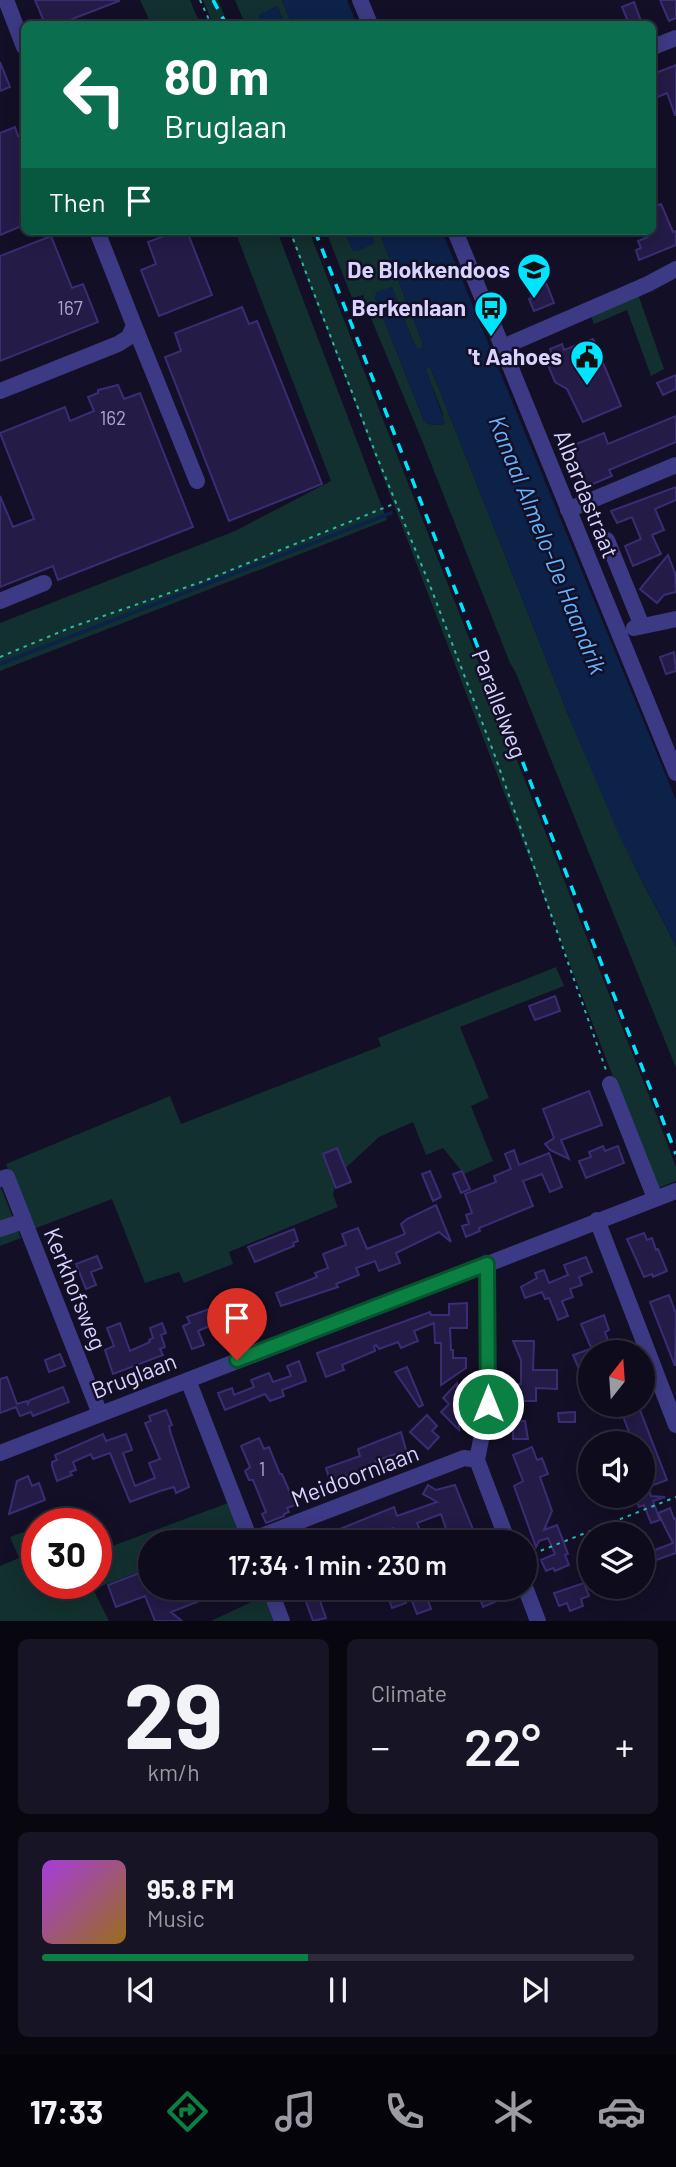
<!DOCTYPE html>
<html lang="en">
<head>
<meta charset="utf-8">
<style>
	body { margin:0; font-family:Barlow,sans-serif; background:#171425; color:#f1f3f6; height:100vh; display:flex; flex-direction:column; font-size:26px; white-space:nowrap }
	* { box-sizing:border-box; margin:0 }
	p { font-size:23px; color:#9b9ba3 }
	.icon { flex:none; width:38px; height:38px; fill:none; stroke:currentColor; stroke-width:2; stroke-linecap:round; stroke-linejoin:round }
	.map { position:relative; height:1621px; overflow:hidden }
	.drawer { display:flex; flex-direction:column; gap:18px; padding:18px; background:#08060f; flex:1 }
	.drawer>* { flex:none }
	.top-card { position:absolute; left:21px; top:21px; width:635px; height:214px; border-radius:10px; box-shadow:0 4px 18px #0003,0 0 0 2px #2e2b3b; background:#0b6e4f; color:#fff; overflow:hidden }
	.needle { width:46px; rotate:17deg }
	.tools { position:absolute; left:578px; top:1340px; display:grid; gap:14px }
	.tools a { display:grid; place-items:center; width:77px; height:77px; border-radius:50%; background:#0e0b1c; box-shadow:0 4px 18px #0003,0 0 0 2px #2e2b3b; font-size:35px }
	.speed { position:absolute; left:21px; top:1508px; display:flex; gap:14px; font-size:35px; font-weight:700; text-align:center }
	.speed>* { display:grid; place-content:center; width:91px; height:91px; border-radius:50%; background:#0e0b1c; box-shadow:0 4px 18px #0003,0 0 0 2px #2e2b3b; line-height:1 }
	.speed .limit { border:10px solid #d22; background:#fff; color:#111 }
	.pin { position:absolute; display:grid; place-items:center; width:60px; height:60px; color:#fff; margin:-72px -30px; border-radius:50% 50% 50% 0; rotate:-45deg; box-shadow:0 0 7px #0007 }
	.pin .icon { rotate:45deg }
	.me { position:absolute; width:77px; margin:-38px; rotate:0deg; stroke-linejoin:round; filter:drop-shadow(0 0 5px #0008) }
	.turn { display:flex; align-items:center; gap:24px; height:147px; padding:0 28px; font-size:32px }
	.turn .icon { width:91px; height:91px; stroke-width:2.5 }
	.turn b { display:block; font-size:49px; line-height:60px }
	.then { display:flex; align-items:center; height:66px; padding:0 28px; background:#0003; gap:14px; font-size:26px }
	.big { font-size:52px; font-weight:600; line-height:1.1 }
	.drawer .card { flex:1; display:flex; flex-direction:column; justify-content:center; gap:10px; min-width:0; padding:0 24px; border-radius:10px; background:#171425 }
	.drawer .dial { align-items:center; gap:0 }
	.dial b { font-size:91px; line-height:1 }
	.song { display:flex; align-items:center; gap:21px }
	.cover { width:84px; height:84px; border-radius:10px; background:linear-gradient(135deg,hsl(280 70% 55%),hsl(40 70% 35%)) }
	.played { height:7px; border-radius:4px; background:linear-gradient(90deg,#0b8043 45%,#2e2b3b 45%) }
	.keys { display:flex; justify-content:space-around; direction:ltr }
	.heat { display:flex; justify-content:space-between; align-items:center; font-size:38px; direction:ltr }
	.drawer .tiles { flex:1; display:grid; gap:18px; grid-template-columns:1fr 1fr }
	.card:last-child { grid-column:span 2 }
	.trip { position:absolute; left:138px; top:1530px; width:399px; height:70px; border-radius:35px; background:#0e0b1c; box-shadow:0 4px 18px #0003,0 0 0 2px #2e2b3b; font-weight:600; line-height:70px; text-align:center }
	.tabs { display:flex; height:112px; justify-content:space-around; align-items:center; background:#06040b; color:#9b9ba3 }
	.tabs .icon { width:49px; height:49px }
	.tabs .active { color:#0b8043 }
	.tabs b { font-size:32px; color:#f1f3f6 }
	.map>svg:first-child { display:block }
</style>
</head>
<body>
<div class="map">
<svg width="676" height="1621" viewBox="0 0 676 1621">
	<rect width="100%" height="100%" fill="#130f26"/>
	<path fill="#12302f" d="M140 0H190L200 24H151Z
		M203 0H218L228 24H213Z
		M235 0H282L292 24H285L277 6 259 15V24H245Z
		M235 231H277L387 520 0 671V623L235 531 331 481Z
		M289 231H309L653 1106 676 1167V1181L656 1189Z
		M326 231H344L352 249 374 243 370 231H379L423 344 422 348H417L414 344 392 287 375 297 424 421 428 424 442 425 443 414 427 373V368L430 366 569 717 637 871 676 946V1068L516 673 510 663 421 438 363 299 364 295 352 298Z
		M638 294 664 369 651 376 627 310 594 324 590 313Z
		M556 967 564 986 460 1027 489 1098 471 1106 493 1161 464 1174 443 1148 426 1155 413 1122 379 1137 337 1176 333 1195 338 1207 229 1252 233 1264 184 1283 179 1272 145 1283 112 1199 31 1230 6 1164 170 1096 181 1124 381 1046 378 1038Z
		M0 1185 21 1238 0 1246Z
		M228 1503 243 1542H150V1568L93 1589 109 1621H0V1566L19 1558 10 1537 37 1527V1584H96V1552Z
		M264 1596 273 1621H211Z"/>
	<path fill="#0c2248" d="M282 0H347L357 24H292Z
		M277 6 285 24H259V15Z
		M344 231H370L375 243 357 251H353Z
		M379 231H442L676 800V946L619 835 569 717 430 366 427 368V373L445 422 443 425 428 424 424 421 375 297 376 292 392 287 414 344 417 348H422L423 344Z"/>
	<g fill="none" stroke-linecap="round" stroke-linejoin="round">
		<path stroke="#0c2248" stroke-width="3.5" d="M0 664 391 513"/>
	</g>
	<path fill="#241b47" stroke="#3b2d73" stroke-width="2" d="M35 0H119V1L72 19 74 24H45Z
		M660 0H676V18L669 21Z
		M634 2 642 24H629L622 7Z
		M0 62 10 87 0 91Z
		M676 65V115H675L667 93 653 99V74Z
		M15 127 18 136 24 137V225L0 235V133Z
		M661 204 673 232 676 231V245L639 260 636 250 641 248 638 241 648 237 646 231H653V207Z
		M177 231H187L212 295 159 316 141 270 156 264 148 242Z
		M51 236 72 288 83 284 98 322 0 361V256Z
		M543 275 554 303 534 311 529 299 532 298 526 282Z
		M242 307 249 324 257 321 322 484 229 521 165 357 181 351 175 333Z
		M593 339 621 406 583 422 567 389 555 382 548 365 552 355 550 349 562 344 564 350Z
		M676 375V389L663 395 657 383Z
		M118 385 124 399 140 393 193 527 58 580 53 566 0 587V496L13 527 34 519 0 433 65 407 70 421 94 411 88 397 98 393V390Z
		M676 416V442L609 470 612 476 583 488 566 448 604 433 608 444Z
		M676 487V500L655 509 664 530 652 535 661 554 633 566 625 546 641 539 632 517 617 523 611 511Z
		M668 555 675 573 676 592 664 595 657 603 640 589Z
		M674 652 676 671 666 674 660 657Z
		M555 996 560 1011 535 1020 529 1006Z
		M589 1091 602 1125 561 1140 569 1159 550 1150 545 1144 554 1138 543 1109Z
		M603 1146 605 1151 618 1146 624 1163 586 1178 579 1161 591 1157 589 1152Z
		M337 1148 351 1182 336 1188 323 1154Z
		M514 1150 519 1165 549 1153 562 1187 550 1192 542 1174 523 1181 533 1206 479 1228 480 1231 466 1237 462 1226 469 1224 466 1215 472 1213 465 1194 496 1182 494 1176 511 1169 505 1154Z
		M430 1171 441 1197 433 1201 422 1174Z
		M462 1171 470 1189 461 1193 453 1174Z
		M436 1205 451 1242 439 1232 396 1253 400 1263 379 1271 375 1261 356 1268 359 1275 336 1284 338 1287 281 1306 276 1293 317 1277 315 1273 328 1268 323 1254 346 1245 342 1234 358 1228 367 1249 405 1234 401 1224 407 1219Z
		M294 1229 298 1241 293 1243 294 1246 255 1262 248 1247Z
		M644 1233 647 1240 652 1238 656 1250 658 1249 667 1271 653 1277 652 1274 644 1277 627 1239Z
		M97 1256 102 1268 91 1272 96 1285 86 1289 76 1264Z
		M586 1257 592 1272 579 1277 582 1285 570 1289 573 1297 562 1301 568 1316 558 1320 549 1298 545 1299 542 1292 525 1298 521 1287 537 1278 535 1273 544 1270 549 1283 568 1275 564 1265Z
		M669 1295 676 1314 675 1366 650 1302Z
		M245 1296 254 1319 231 1328 227 1319 200 1330 198 1331 204 1345 192 1349 183 1326 190 1323 187 1317Z
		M467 1303V1328H450L451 1350H453V1358H466V1368L441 1385V1343H435L434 1323 414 1331 418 1341 401 1348 398 1342 379 1349 376 1345 374 1346 375 1351 342 1365 344 1370 326 1377 317 1353 430 1312 431 1315H449V1304Z
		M604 1315 609 1330 605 1332 609 1343 592 1350 581 1324Z
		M120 1323 130 1351 150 1342 149 1340 153 1338 150 1328 162 1323 166 1333 161 1335 165 1347 160 1349 163 1355 113 1374 105 1350 114 1346 107 1328Z
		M513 1341H534L533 1370H557V1389L536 1388V1401H511L513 1384H521V1360Z
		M590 1349V1370L581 1374 573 1355Z
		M60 1354 65 1366 49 1372 45 1360Z
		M299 1361 306 1381 282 1390 284 1396 270 1401 265 1394 225 1410 218 1393 232 1388 234 1395 254 1387 251 1380 269 1373 273 1382 291 1376 287 1366Z
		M407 1367 423 1405 419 1407 395 1372Z
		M7 1377 17 1404 27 1401 28 1404 30 1400 63 1387 69 1402 33 1416 31 1412 20 1416 16 1407 0 1413V1379Z
		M457 1383V1405L464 1412 459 1417V1430L441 1412 449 1404 443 1398Z
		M615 1405H638L667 1480 648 1487 651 1496 665 1497 653 1501 660 1520 651 1523 644 1505 639 1507 635 1496H642V1444H610L630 1435 623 1416 620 1418Z
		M166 1410 172 1425 169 1426 171 1434 189 1487 176 1493 174 1487 160 1491 130 1502 110 1453 93 1459 91 1454 73 1462 76 1470 70 1472 72 1475 57 1481 52 1466V1462L57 1460 55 1455 103 1434 106 1441 126 1434 132 1450 123 1453 135 1486 155 1478 149 1463 160 1459 145 1423 151 1421 149 1416Z
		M575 1412V1422H559L558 1413Z
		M427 1415 437 1426 432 1431 439 1437 428 1449 410 1432Z
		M513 1421H525L528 1439H513Z
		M401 1432 408 1457 397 1461 395 1454 376 1461 377 1465 330 1481 326 1468 360 1456 358 1449Z
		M259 1438 264 1449 269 1447 280 1474H282L291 1495 294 1494 298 1504 287 1508 289 1512 284 1514V1516L266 1523 262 1514 266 1512 253 1480H249L245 1471 250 1467 241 1446Z
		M532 1447 537 1460 542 1458 548 1474 540 1477 552 1511 544 1530 557 1525 568 1554 565 1555 569 1565 555 1571 553 1568 546 1571 541 1560 555 1554 548 1538 539 1541 536 1547 514 1486 523 1481 513 1455Z
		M28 1476 32 1486 39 1483 45 1500 9 1514 17 1481Z
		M428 1485 436 1490 455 1485 474 1532 450 1541 441 1514 417 1523 425 1542H406L402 1532 396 1535 393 1528 357 1542H308L394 1507 397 1516 437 1502 423 1494Z
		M670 1508 674 1519 676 1518V1553L642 1565V1555L673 1543 658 1513Z
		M150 1569V1587H163L169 1597 188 1589 187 1587H206L210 1597 171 1612 182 1621H155L145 1596 116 1607 108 1585Z
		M584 1583 589 1596 581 1599 583 1606 570 1611 567 1603 559 1606 554 1593Z
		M447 1587H492L497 1601 483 1607 476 1588 452 1598Z
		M316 1590 326 1618 313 1621 305 1599 307 1598 305 1594Z
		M401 1591 406 1603 392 1608 388 1596Z
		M426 1595 431 1609 417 1614 412 1601Z"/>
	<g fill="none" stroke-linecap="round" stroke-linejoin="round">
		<path stroke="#2fb8b0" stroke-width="2" stroke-dasharray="3.5 5" stroke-linecap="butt" d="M200 0 211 24
			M290 231 375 452 429 583 495 756 606 1070
			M0 657 72 627 204 581 396 503
			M525 1557 676 1497"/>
		<path stroke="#3d3a85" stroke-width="16" d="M6 0 24 47
			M360 0 370 24
			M653 47 676 38
			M455 231 676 773
			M134 325 197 481
			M503 347 648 284 676 269
			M0 391 118 344 129 337 134 325 97 231
			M568 510 676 465
			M607 540 642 626
			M0 601 44 583
			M634 628 676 619
			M610 1084 655 1198
			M0 1179 7 1177 100 1414
			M597 1220 676 1425
			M0 1229 24 1221
			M487 1263 488 1404 477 1460 508 1542
			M188 1380 251 1542
			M0 1453 676 1191
			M251 1540 464 1458 477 1460
			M269 1587 282 1621
			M525 1587 538 1621"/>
		<path stroke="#00e5ff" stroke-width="3.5" stroke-dasharray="10 9" stroke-linecap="butt" d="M213 0 226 24
			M315 231 676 1154"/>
	</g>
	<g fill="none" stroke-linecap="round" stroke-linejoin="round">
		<g stroke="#07532c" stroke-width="18">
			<path id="route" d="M237 1360 487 1264 488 1404"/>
		</g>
		<use href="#route" stroke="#0b8043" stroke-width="12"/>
	</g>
	<defs>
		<g id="school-pin" transform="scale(1.75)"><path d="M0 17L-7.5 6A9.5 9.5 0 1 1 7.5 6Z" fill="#00e5ff" stroke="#130f26"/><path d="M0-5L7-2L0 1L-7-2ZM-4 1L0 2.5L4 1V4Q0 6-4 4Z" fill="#111"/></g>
		<g id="bus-pin" transform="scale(1.75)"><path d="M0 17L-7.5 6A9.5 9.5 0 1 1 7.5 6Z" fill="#00e5ff" stroke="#130f26"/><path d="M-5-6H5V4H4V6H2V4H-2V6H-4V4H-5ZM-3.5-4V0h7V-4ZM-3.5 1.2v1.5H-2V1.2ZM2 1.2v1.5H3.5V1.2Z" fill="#111"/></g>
		<g id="civic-pin" transform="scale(1.75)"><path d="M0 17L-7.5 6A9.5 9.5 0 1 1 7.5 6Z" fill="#00e5ff" stroke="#130f26"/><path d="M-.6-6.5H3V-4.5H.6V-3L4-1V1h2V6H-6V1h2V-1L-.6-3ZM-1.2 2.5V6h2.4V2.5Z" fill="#111"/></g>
	</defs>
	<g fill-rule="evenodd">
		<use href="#school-pin" x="534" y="270"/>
		<use href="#bus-pin" x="491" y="308"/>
		<use href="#civic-pin" x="587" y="357"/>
	</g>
	<g text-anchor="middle" stroke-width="5" stroke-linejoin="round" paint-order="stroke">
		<g font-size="19" fill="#aca6d1">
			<text x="70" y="315">167</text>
			<text x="113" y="425">162</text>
			<text x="262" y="1476">1</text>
		</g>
		<g font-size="23" font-weight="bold" fill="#d9d4ff" stroke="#130f26" text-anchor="end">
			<text x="510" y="278">De Blokkendoos</text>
			<text x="466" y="316">Berkenlaan</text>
			<text x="562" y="365">'t Aahoes</text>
		</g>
		<g font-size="23" fill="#d9d4ff" stroke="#130f26">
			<text transform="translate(586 494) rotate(68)" y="8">Albardastraat</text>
			<text transform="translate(499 704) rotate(69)" y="8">Parallelweg</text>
			<text transform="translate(75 1289) rotate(68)" y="8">Kerkhofsweg</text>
			<text transform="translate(134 1376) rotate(-21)" y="8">Bruglaan</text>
			<text transform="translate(355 1476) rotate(-21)" y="8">Meidoornlaan</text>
		</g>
		<g font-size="24" font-style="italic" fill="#62b6ff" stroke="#130f26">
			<text transform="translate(547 545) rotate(68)" y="8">Kanaal Almelo-De Haandrik</text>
		</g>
	</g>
</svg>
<div class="tools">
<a><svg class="needle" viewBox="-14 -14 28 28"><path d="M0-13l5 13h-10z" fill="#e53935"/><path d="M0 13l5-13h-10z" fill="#9b9ba3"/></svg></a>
<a><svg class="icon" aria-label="sound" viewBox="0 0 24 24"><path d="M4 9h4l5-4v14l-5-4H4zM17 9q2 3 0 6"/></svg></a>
<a><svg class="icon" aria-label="layers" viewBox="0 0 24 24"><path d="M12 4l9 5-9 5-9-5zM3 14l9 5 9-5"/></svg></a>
</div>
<div class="speed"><div class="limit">30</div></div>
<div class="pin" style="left:237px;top:1360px;background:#d93025"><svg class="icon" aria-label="arrive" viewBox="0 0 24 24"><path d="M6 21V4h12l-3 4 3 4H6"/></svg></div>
<svg class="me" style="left:488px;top:1404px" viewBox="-20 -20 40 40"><circle r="17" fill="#0b8043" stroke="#fff" stroke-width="3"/><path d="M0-11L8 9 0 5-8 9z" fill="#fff"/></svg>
<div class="trip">17:34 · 1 min · 230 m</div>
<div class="top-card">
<div class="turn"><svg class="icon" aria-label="left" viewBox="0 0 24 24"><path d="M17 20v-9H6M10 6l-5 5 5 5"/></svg><div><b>80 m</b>Bruglaan</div></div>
<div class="then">Then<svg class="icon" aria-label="arrive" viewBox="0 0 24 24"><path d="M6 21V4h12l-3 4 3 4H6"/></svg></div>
</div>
</div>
<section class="drawer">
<div class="tiles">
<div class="card dial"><b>29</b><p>km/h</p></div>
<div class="card"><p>Climate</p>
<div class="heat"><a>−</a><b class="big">22°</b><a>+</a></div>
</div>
<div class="card">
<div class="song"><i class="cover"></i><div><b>95.8 FM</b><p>Music</p></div></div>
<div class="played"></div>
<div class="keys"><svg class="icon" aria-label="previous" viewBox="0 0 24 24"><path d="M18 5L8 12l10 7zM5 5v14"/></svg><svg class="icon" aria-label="pause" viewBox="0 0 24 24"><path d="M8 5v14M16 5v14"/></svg><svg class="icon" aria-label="next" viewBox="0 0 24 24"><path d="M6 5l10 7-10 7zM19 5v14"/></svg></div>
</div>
</div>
</section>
<nav class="tabs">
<b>17:33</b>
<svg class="icon active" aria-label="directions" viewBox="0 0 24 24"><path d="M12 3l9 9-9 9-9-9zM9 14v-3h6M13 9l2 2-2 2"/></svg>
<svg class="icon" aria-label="music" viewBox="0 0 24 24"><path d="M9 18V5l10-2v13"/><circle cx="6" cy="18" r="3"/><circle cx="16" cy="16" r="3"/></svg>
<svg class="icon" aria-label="phone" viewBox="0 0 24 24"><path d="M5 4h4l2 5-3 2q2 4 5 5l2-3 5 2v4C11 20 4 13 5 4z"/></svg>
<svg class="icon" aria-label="climate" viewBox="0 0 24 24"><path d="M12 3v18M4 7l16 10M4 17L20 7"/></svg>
<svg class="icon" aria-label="car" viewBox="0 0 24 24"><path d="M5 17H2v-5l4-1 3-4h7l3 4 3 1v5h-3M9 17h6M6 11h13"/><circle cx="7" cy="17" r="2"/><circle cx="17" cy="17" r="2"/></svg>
</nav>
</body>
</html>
